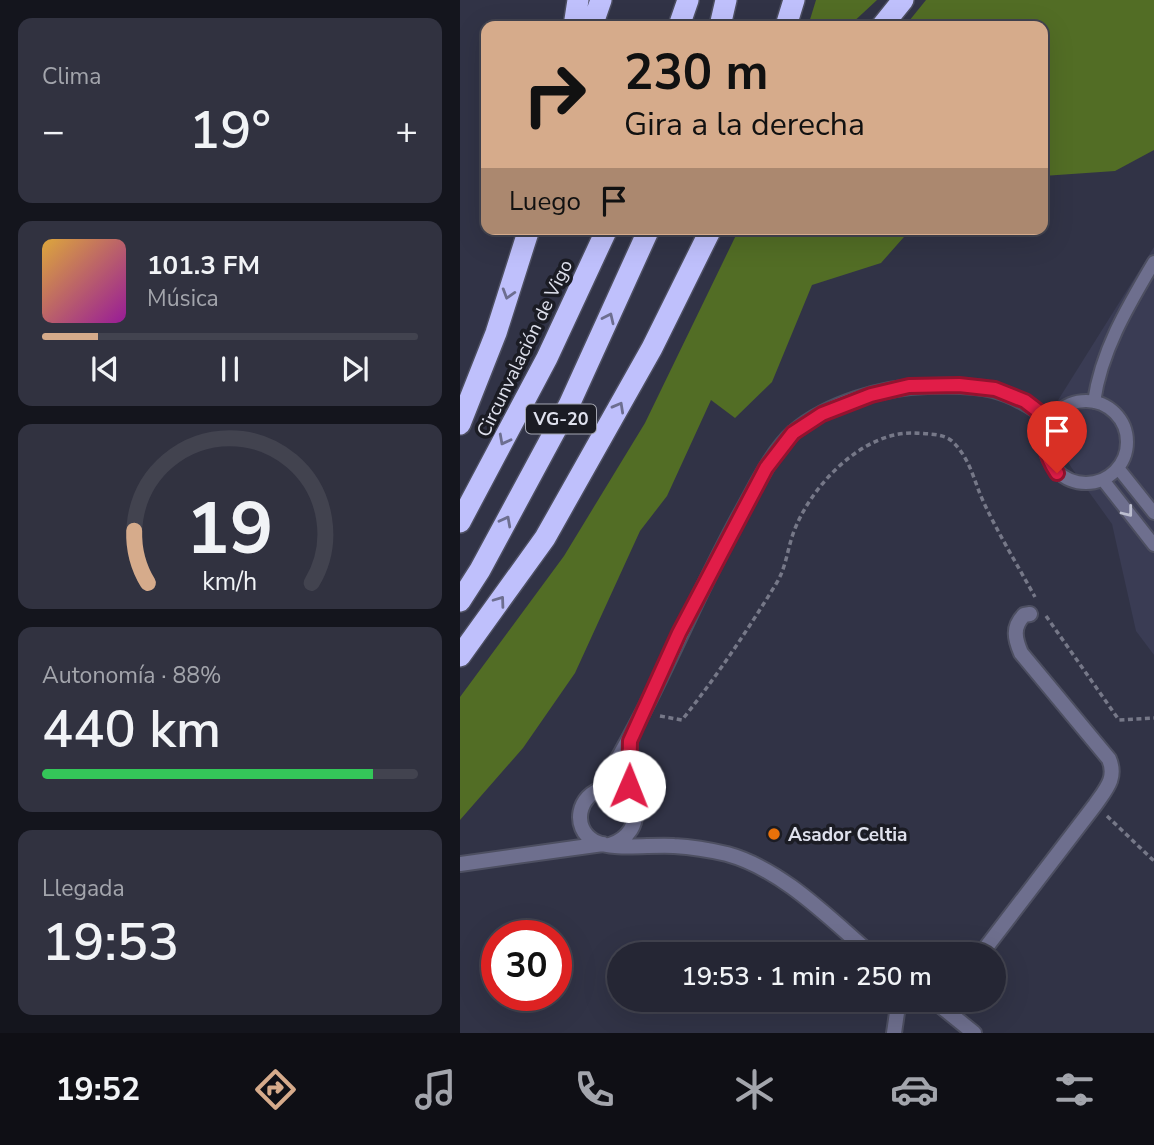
<!DOCTYPE html>
<html lang="es">
<head>
<meta charset="utf-8">
<style>
	body { margin:0; font-family:"Nunito Sans",sans-serif; background:#313240; color:#f1f3f6; height:100vh; display:flex; flex-direction:column; font-size:26px; white-space:nowrap }
	* { box-sizing:border-box; margin:0 }
	p { font-size:23px; color:#a3a5ac }
	.icon { flex:none; width:38px; height:38px; fill:none; stroke:currentColor; stroke-width:2; stroke-linecap:round; stroke-linejoin:round }
	.map { position:relative; flex:1; overflow:hidden }
	.panel { display:flex; flex-direction:column; gap:18px; padding:18px; background:#14151d; width:460px }
	.panel>* { flex:none }
	.top-card { position:absolute; left:21px; top:21px; width:567px; height:214px; border-radius:14px; box-shadow:0 7px 28px #0002,0 0 0 2px #42434f; background:#d6ab8b; color:#111; overflow:hidden }
	.speed { position:absolute; left:21px; top:920px; display:flex; gap:14px; font-size:35px; font-weight:700; text-align:center }
	.speed>* { display:grid; place-content:center; width:91px; height:91px; border-radius:50%; background:#252634; box-shadow:0 7px 28px #0002,0 0 0 2px #42434f; line-height:1 }
	.speed .limit { border:10px solid #d22; background:#fff; color:#111 }
	.pin { position:absolute; display:grid; place-items:center; width:60px; height:60px; color:#fff; margin:-72px -30px; border-radius:50% 50% 50% 0; rotate:-45deg; box-shadow:0 0 7px #0007 }
	.pin .icon { rotate:45deg }
	.me { position:absolute; width:77px; margin:-38px; rotate:1deg; stroke-linejoin:round; filter:drop-shadow(0 0 5px #0008) }
	.turn { display:flex; align-items:center; gap:24px; height:147px; padding:0 28px; font-size:32px }
	.turn .icon { width:91px; height:91px; stroke-width:2.5 }
	.turn b { display:block; font-size:49px; line-height:60px }
	.then { display:flex; align-items:center; height:66px; padding:0 28px; background:#0003; gap:14px; font-size:26px }
	.big { font-size:52px; font-weight:600; line-height:1.1 }
	.panel .card { flex:1; display:flex; flex-direction:column; justify-content:center; gap:10px; min-width:0; padding:0 24px; border-radius:14px; background:#313240 }
	.panel .dial { align-items:center; gap:0 }
	.dial svg { height:182px; overflow:visible; fill:none; stroke:#42434f; stroke-width:7; stroke-linecap:round; text-anchor:middle }
	.dial text { fill:#f1f3f6; stroke:none }
	.song { display:flex; align-items:center; gap:21px }
	.cover { width:84px; height:84px; border-radius:10px; background:linear-gradient(135deg,hsl(40 70% 55%),hsl(300 70% 35%)) }
	.played { height:7px; border-radius:4px; background:linear-gradient(90deg,#d6ab8b 15%,#42434f 15%) }
	.keys { display:flex; justify-content:space-around; direction:ltr }
	.heat { display:flex; justify-content:space-between; align-items:center; font-size:38px; direction:ltr }
	.charge { height:10px; border-radius:5px; background:linear-gradient(90deg,#34c759 88%,#42434f 0) }
	.trip { position:absolute; left:147px; top:942px; width:399px; height:70px; border-radius:35px; background:#252634; box-shadow:0 7px 28px #0002,0 0 0 2px #42434f; font-weight:600; line-height:70px; text-align:center }
	.tabs { display:flex; height:112px; justify-content:space-around; align-items:center; background:#0f0f15; color:#a3a5ac }
	.tabs .icon { width:49px; height:49px }
	.tabs .active { color:#d6ab8b }
	.tabs b { font-size:32px; color:#f1f3f6 }
	main { display:flex; flex:1; min-height:0 }
	.map>svg:first-child { display:block }
</style>
</head>
<body>
<main>
<section class="panel">
<div class="card"><p>Clima</p>
<div class="heat"><a>−</a><b class="big">19°</b><a>+</a></div>
</div>
<div class="card">
<div class="song"><i class="cover"></i><div><b>101.3 FM</b><p>Música</p></div></div>
<div class="played"></div>
<div class="keys"><svg class="icon" aria-label="previous" viewBox="0 0 24 24"><path d="M18 5L8 12l10 7zM5 5v14"/></svg><svg class="icon" aria-label="pause" viewBox="0 0 24 24"><path d="M8 5v14M16 5v14"/></svg><svg class="icon" aria-label="next" viewBox="0 0 24 24"><path d="M6 5l10 7-10 7zM19 5v14"/></svg></div>
</div>
<div class="card dial"><svg viewBox="0 0 100 80">
<path d="M14 69A42 42 0 1 1 86 69"/>
<path d="M14 69A42 42 0 0 1 8 46" stroke="#d6ab8b"/>
<text x="50" y="56" font-size="32" font-weight="700">19</text>
<text x="50" y="72" font-size="11">km/h</text>
</svg></div>
<div class="card"><p>Autonomía · 88%</p><b class="big">440 km</b><div class="charge"></div></div>
<div class="card"><p>Llegada</p><b class="big">19:53</b></div>
</section>
<div class="map">
<svg width="694" height="1033" viewBox="0 0 694 1033">
	<rect width="100%" height="100%" fill="#313346"/>
	<path fill="#3a3c54" d="M694 247V655L676 631 652 524 611 467 585 421Z"/>
	<path fill="#526d25" d="M356 0H417L389 26H348Z
		M466 0H694V150L655 171 583 176V26H445Z
		M279 229H451L421 263 352 285 312 382 275 418 251 400 207 496 180 531 115 673 63 748 0 820V697L104 556 185 423Z"/>
	<g fill="none" stroke-linecap="round" stroke-linejoin="round">
		<g stroke="#4d4f61" stroke-width="16">
			<path id="lane" d="M585 442a41 41 0 1 1 82 0a41 41 0 1 1-82 0Z
				M634 402C641 351 668 306 694 262
				M658 468 694 513
				M643 480 694 545"/>
		</g>
		<g stroke="#4d4f61" stroke-width="18">
			<path id="street" d="M170 742V800
				M139 790C194 703 230 607 279 517 295 489 310 454 334 432 368 403 423 387 468 386 521 384 548 387 591 421
				M150 845C190 832 178 781 143 789 118 794 111 828 134 841 152 851 193 844 214 846 231 847 250 850 267 854 322 869 369 918 411 954
				M0 864 143 844
				M521 954 635 805C646 789 657 778 649 759L561 653C555 639 552 627 564 615L570 614
				M472 999 514 1033
				M434 1033 439 999"/>
		</g>
		<g stroke="#4d4f61" stroke-width="24">
			<path id="highway" d="M114 26 118 0
				M132 26 141 0
				M219 26 228 0
				M260 26 266 0
				M326 26 334 0
				M422 26 443 0
				M0 424 36 333 69 229
				M0 522 87 358 147 229
				M0 601 20 570 109 405 189 229
				M0 656 85 538 192 348 251 229"/>
		</g>
		<path stroke="#767888" stroke-width="3.5" stroke-dasharray="5 3.5" stroke-linecap="butt" d="M586 616 659 720 694 718
			M200 716 222 720C257 676 287 631 316 584 326 568 327 551 333 534 349 488 401 432 453 433 466 434 484 433 493 442 511 460 514 482 524 503 539 535 558 566 575 597
			M647 816 694 861"/>
		<use href="#lane" stroke="#6e6f8e" stroke-width="12"/>
		<use href="#street" stroke="#6e6f8e" stroke-width="14"/>
		<use href="#highway" stroke="#bfc0fc" stroke-width="21"/>
	</g>
	<defs><path id="oneway-chevron" d="M-2-3.5L2.5 0L-2 3.5" fill="none" stroke-width="1.6" stroke-linecap="round" stroke-linejoin="round" transform="scale(1.75)"/></defs>
	<g stroke="#6d6e90">
		<use href="#oneway-chevron" transform="translate(48 294) rotate(107)"/>
		<use href="#oneway-chevron" transform="translate(149 318) rotate(-65)"/>
		<use href="#oneway-chevron" transform="translate(159 407) rotate(-61)"/>
		<use href="#oneway-chevron" transform="translate(44 440) rotate(118)"/>
		<use href="#oneway-chevron" transform="translate(46 521) rotate(-62)"/>
		<use href="#oneway-chevron" transform="translate(40 601) rotate(-54)"/>
	</g>
	<use stroke="#bdbfd0" href="#oneway-chevron" transform="translate(668 512) rotate(52)"/>
	<g fill="none" stroke-linecap="round" stroke-linejoin="round">
		<g stroke="#92132f" stroke-width="18">
			<path id="route" d="M169 786 170 741 219 633 306 468 333 433 362 414 411 395 449 386 499 385 535 389 565 401 591 421C582 441 585 455 597 473"/>
		</g>
		<use href="#route" stroke="#e11d48" stroke-width="12"/>
	</g>
	<circle fill="#e8710a" stroke="#1b1c24" stroke-width="2.5" cx="314" cy="834" r="7"/>
	<g text-anchor="middle" stroke-width="7" stroke-linejoin="round" paint-order="stroke">
		<rect fill="#1b1c24" stroke="#a4a6b1" stroke-width="2" x="66" y="404.5" width="70" height="29" rx="5"/>
		<g font-size="18" font-weight="bold" fill="#dfe1ed">
			<text x="101" y="425">VG-20</text>
		</g>
		<g font-size="19" fill="#dfe1ed" stroke="#1b1c24">
			<text transform="translate(64 348) rotate(-64)" y="7">Circunvalación de Vigo</text>
		</g>
		<g font-size="19" font-weight="bold" fill="#dfe1ed" stroke="#1b1c24" text-anchor="start">
			<text x="328" y="841">Asador Celtia</text>
		</g>
	</g>
</svg>
<div class="speed"><div class="limit">30</div></div>
<div class="pin" style="left:597px;top:473px;background:#d93025"><svg class="icon" aria-label="arrive" viewBox="0 0 24 24"><path d="M6 21V4h12l-3 4 3 4H6"/></svg></div>
<svg class="me" style="left:169px;top:786px" viewBox="-20 -20 40 40"><circle r="19" fill="#fff"/><path d="M0-13L10 11 0 6-10 11z" fill="#e11d48"/></svg>
<div class="trip">19:53 · 1 min · 250 m</div>
<div class="top-card">
<div class="turn"><svg class="icon" aria-label="right" viewBox="0 0 24 24"><path d="M7 20v-9h11M14 6l5 5-5 5"/></svg><div><b>230 m</b>Gira a la derecha</div></div>
<div class="then">Luego<svg class="icon" aria-label="arrive" viewBox="0 0 24 24"><path d="M6 21V4h12l-3 4 3 4H6"/></svg></div>
</div>
</div>
</main>
<nav class="tabs">
<b>19:52</b>
<svg class="icon active" aria-label="directions" viewBox="0 0 24 24"><path d="M12 3l9 9-9 9-9-9zM9 14v-3h6M13 9l2 2-2 2"/></svg>
<svg class="icon" aria-label="music" viewBox="0 0 24 24"><path d="M9 18V5l10-2v13"/><circle cx="6" cy="18" r="3"/><circle cx="16" cy="16" r="3"/></svg>
<svg class="icon" aria-label="phone" viewBox="0 0 24 24"><path d="M5 4h4l2 5-3 2q2 4 5 5l2-3 5 2v4C11 20 4 13 5 4z"/></svg>
<svg class="icon" aria-label="climate" viewBox="0 0 24 24"><path d="M12 3v18M4 7l16 10M4 17L20 7"/></svg>
<svg class="icon" aria-label="car" viewBox="0 0 24 24"><path d="M5 17H2v-5l4-1 3-4h7l3 4 3 1v5h-3M9 17h6M6 11h13"/><circle cx="7" cy="17" r="2"/><circle cx="17" cy="17" r="2"/></svg>
<svg class="icon" aria-label="filters" viewBox="0 0 24 24"><path d="M4 7h16M4 17h16"/><circle cx="9" cy="7" r="2"/><circle cx="15" cy="17" r="2"/></svg>
</nav>
</body>
</html>
